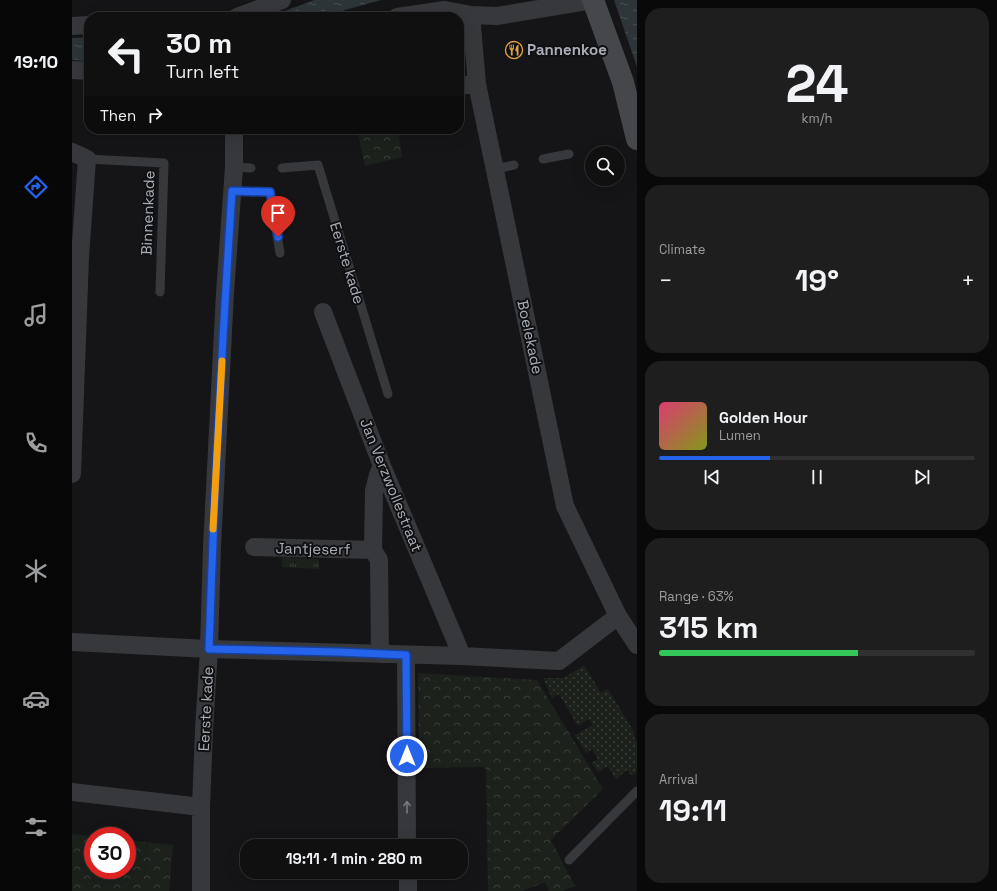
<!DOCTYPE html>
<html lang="en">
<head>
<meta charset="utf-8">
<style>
	body { margin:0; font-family:"Space Grotesk",sans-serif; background:#1e1e1f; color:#f1f3f6; height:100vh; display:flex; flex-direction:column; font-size:15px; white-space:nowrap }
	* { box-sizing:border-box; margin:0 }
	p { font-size:13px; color:#9c9d9f }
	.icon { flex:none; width:22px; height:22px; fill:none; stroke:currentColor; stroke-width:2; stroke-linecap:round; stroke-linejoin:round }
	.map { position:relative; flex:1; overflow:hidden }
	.panel { display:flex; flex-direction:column; gap:8px; padding:8px; background:#090909; width:360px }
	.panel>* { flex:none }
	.guide { position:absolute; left:12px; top:12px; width:380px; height:122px; border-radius:16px; box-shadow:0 4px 16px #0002,0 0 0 1px #303031; background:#101011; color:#f1f3f6; overflow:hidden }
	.tools { position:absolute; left:513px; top:146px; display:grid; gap:8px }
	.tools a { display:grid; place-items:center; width:40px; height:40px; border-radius:50%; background:#101011; box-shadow:0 4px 16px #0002,0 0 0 1px #303031; font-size:20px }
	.speed { position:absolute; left:12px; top:827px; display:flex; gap:8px; font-size:20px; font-weight:700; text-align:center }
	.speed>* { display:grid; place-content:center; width:52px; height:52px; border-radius:50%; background:#101011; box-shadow:0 4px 16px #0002,0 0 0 1px #303031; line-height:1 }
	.speed .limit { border:6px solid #d22; background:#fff; color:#111 }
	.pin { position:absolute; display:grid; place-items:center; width:34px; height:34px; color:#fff; margin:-41px -17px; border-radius:50% 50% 50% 0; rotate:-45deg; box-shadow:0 0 4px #0007 }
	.pin .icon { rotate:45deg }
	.me { position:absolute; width:44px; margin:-22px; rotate:0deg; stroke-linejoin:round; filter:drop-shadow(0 0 3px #0008) }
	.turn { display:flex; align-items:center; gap:14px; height:84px; padding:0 16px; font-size:18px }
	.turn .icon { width:52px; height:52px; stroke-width:2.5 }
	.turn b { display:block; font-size:28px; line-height:34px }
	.then { display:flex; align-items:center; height:38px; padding:0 16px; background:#0003; gap:8px; font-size:15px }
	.big { font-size:30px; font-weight:700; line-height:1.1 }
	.panel .tile { flex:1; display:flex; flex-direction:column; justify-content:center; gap:6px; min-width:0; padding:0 14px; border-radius:16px; background:#1e1e1f }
	.panel .dial { align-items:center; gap:0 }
	.dial b { font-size:52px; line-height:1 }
	.song { display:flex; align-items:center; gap:12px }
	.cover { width:48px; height:48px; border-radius:6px; background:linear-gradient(135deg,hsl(340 70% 55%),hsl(70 70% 35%)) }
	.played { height:4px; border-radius:2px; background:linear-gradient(90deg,#2563eb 35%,#303031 35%) }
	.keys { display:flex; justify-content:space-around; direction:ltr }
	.heat { display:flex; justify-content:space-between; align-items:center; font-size:22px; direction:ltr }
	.charge { height:6px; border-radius:3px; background:linear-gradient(90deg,#34c759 63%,#303031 0) }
	.trip { position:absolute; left:168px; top:839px; width:228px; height:40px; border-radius:16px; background:#101011; box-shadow:0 4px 16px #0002,0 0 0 1px #303031; font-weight:700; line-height:40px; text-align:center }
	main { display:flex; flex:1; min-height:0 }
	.tab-bar { display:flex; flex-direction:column; width:72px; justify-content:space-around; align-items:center; background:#060607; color:#9c9d9f }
	.tab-bar .icon { width:28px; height:28px }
	.tab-bar .active { color:#2563eb }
	.tab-bar b { font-size:18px; color:#f1f3f6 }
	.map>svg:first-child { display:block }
</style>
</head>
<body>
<main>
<nav class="tab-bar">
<b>19:10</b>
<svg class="icon active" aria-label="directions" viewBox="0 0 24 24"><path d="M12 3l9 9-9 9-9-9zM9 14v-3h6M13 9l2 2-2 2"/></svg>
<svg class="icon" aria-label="music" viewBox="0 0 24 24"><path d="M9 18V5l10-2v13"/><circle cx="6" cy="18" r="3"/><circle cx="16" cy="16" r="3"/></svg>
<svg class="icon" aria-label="phone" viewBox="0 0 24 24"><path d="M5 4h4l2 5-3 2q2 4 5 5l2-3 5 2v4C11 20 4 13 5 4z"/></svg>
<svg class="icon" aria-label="climate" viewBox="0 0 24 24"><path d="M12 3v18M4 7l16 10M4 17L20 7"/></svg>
<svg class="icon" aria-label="car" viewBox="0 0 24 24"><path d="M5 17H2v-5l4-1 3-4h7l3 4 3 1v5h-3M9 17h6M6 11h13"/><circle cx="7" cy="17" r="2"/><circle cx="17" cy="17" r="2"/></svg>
<svg class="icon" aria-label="filters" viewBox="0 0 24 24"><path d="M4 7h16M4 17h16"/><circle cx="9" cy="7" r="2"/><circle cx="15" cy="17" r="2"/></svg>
</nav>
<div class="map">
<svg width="565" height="891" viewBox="0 0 565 891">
	<defs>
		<pattern id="grass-tufts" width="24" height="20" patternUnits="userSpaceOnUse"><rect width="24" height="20" fill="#1c211c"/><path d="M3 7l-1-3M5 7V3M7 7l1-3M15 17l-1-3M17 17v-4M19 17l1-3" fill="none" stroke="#3a3f3b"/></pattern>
		<pattern id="park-crowns" width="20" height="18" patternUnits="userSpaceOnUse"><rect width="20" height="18" fill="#1c211c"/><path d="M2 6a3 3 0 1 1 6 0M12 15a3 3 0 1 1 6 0" fill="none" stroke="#3a3f3b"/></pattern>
		<pattern id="garden-dots" width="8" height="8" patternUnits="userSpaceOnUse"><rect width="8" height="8" fill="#1c211c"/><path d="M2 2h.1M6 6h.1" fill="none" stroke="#3a3f3b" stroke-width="1.8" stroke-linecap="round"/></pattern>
		<pattern id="water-ripples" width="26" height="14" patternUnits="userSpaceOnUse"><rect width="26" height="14" fill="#2d3539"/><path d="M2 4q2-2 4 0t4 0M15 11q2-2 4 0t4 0" fill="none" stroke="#495053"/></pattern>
	</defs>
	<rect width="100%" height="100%" fill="#151517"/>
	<path fill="url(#grass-tufts)" d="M210 557 247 559V569L210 567Z"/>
	<path fill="url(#park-crowns)" d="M285 129H326L330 157 293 166Z
		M346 673 465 680 531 789 479 840 503 886 491 891H477L473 882 451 891H416L414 769 412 767 347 768Z
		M0 834 21 836V870H55V840L101 845 97 891H0Z"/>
	<path fill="url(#garden-dots)" d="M512 665 529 693 536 689 562 732V737L565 742V771L560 776 555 770 544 779 536 766 526 772 520 763 526 759 520 749 514 753 503 735 521 725 517 719 506 726 487 694 480 698 471 678H492Z"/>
	<path fill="url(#water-ripples)" d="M242 0H309L273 10 255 17H197Z
		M542 0H565V67Z
		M17 37V61L0 60V38Z"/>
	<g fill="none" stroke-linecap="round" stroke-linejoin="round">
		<path stroke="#37383b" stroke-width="9" d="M15 159 92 163 88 292
			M471 159 497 154
			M162 167 179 168
			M210 168 246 165 316 394
			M423 169 442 165
			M160 191 198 192 208 253
			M497 860 565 791"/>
		<path stroke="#37383b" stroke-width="18" d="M399 15 405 84 493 506 546 616 565 645
			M165 17 210 0
			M325 17 373 10 399 15 425 16 521 0
			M0 26 17 25
			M0 70 17 71
			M387 86 405 84
			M0 152 15 159 8 257 0 474
			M251 312 310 466 390 656
			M182 547 301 550
			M0 642 137 649 390 656 487 661 546 616
			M308 654 307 560 301 550 302 491 306 475 310 466
			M334 655 335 846
			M0 792 129 807
			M336 872V891
			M129 891V807L132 730 137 649 140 547 153 293 162 167V129"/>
		<path stroke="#45474b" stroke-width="22" d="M521 0 551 82 565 139"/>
	</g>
	<defs><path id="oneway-shaft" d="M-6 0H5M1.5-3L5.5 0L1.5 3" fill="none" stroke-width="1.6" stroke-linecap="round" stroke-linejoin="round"/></defs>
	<use stroke="#75787f" href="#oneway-shaft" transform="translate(335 807) rotate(-91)"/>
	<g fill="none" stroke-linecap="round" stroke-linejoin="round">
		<g stroke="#184099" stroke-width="10">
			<path id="route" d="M206 237 198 192 160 191C150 343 142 496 137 649L266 652 334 655 335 756"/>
		</g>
		<use href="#route" stroke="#2563eb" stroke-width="7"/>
		<path stroke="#f59e0b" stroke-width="7" d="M141 529 150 361"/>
	</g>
	<defs>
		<g id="restaurant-ring" transform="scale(0.9)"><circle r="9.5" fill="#101012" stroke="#e0a244" stroke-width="1.5"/><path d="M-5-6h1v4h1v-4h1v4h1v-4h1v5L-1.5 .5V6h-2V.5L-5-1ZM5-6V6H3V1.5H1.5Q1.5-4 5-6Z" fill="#e0a244"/></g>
	</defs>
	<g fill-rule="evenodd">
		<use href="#restaurant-ring" x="442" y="50"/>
	</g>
	<g text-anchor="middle" stroke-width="4" stroke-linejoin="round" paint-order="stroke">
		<g font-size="15" font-weight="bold" fill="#a8adb6" stroke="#101012" text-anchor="start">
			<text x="455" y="55">Pannenkoe</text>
		</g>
		<g font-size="15" fill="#a8adb6" stroke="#101012">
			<text transform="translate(76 213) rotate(-88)" y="5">Binnenkade</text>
			<text transform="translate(275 263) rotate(73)" y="5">Eerste kade</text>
			<text transform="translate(458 337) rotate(78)" y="5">Boelekade</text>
			<text transform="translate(319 485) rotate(68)" y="5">Jan Verzwollestraat</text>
			<text transform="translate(241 549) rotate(1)" y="5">Jantjeserf</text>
			<text transform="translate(134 709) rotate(-87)" y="5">Eerste kade</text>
		</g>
	</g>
</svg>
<div class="tools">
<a><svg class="icon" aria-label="search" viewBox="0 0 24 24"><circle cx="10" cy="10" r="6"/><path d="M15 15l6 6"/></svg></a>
</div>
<div class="speed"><div class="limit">30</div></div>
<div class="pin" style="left:206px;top:237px;background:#d93025"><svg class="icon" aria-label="arrive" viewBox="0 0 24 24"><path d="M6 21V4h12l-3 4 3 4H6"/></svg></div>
<svg class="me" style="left:335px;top:756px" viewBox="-20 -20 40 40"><circle r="17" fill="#2563eb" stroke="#fff" stroke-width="3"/><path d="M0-11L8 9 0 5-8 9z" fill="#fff"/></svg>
<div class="trip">19:11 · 1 min · 280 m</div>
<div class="guide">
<div class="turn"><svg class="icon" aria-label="left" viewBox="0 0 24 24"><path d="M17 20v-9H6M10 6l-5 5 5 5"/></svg><div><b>30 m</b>Turn left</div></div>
<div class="then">Then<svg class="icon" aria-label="right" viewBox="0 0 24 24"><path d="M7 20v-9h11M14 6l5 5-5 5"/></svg></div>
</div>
</div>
<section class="panel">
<div class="tile dial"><b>24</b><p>km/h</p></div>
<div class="tile"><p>Climate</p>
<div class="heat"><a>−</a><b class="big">19°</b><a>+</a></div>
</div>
<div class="tile">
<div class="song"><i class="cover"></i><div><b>Golden Hour</b><p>Lumen</p></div></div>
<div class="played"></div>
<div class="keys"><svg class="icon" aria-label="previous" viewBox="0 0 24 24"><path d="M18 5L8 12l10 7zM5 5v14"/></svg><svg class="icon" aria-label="pause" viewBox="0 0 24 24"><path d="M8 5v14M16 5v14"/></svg><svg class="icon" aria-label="next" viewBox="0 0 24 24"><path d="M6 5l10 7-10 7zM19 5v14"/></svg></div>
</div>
<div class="tile"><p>Range · 63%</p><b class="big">315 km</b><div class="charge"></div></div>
<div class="tile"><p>Arrival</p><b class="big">19:11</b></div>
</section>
</main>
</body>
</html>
